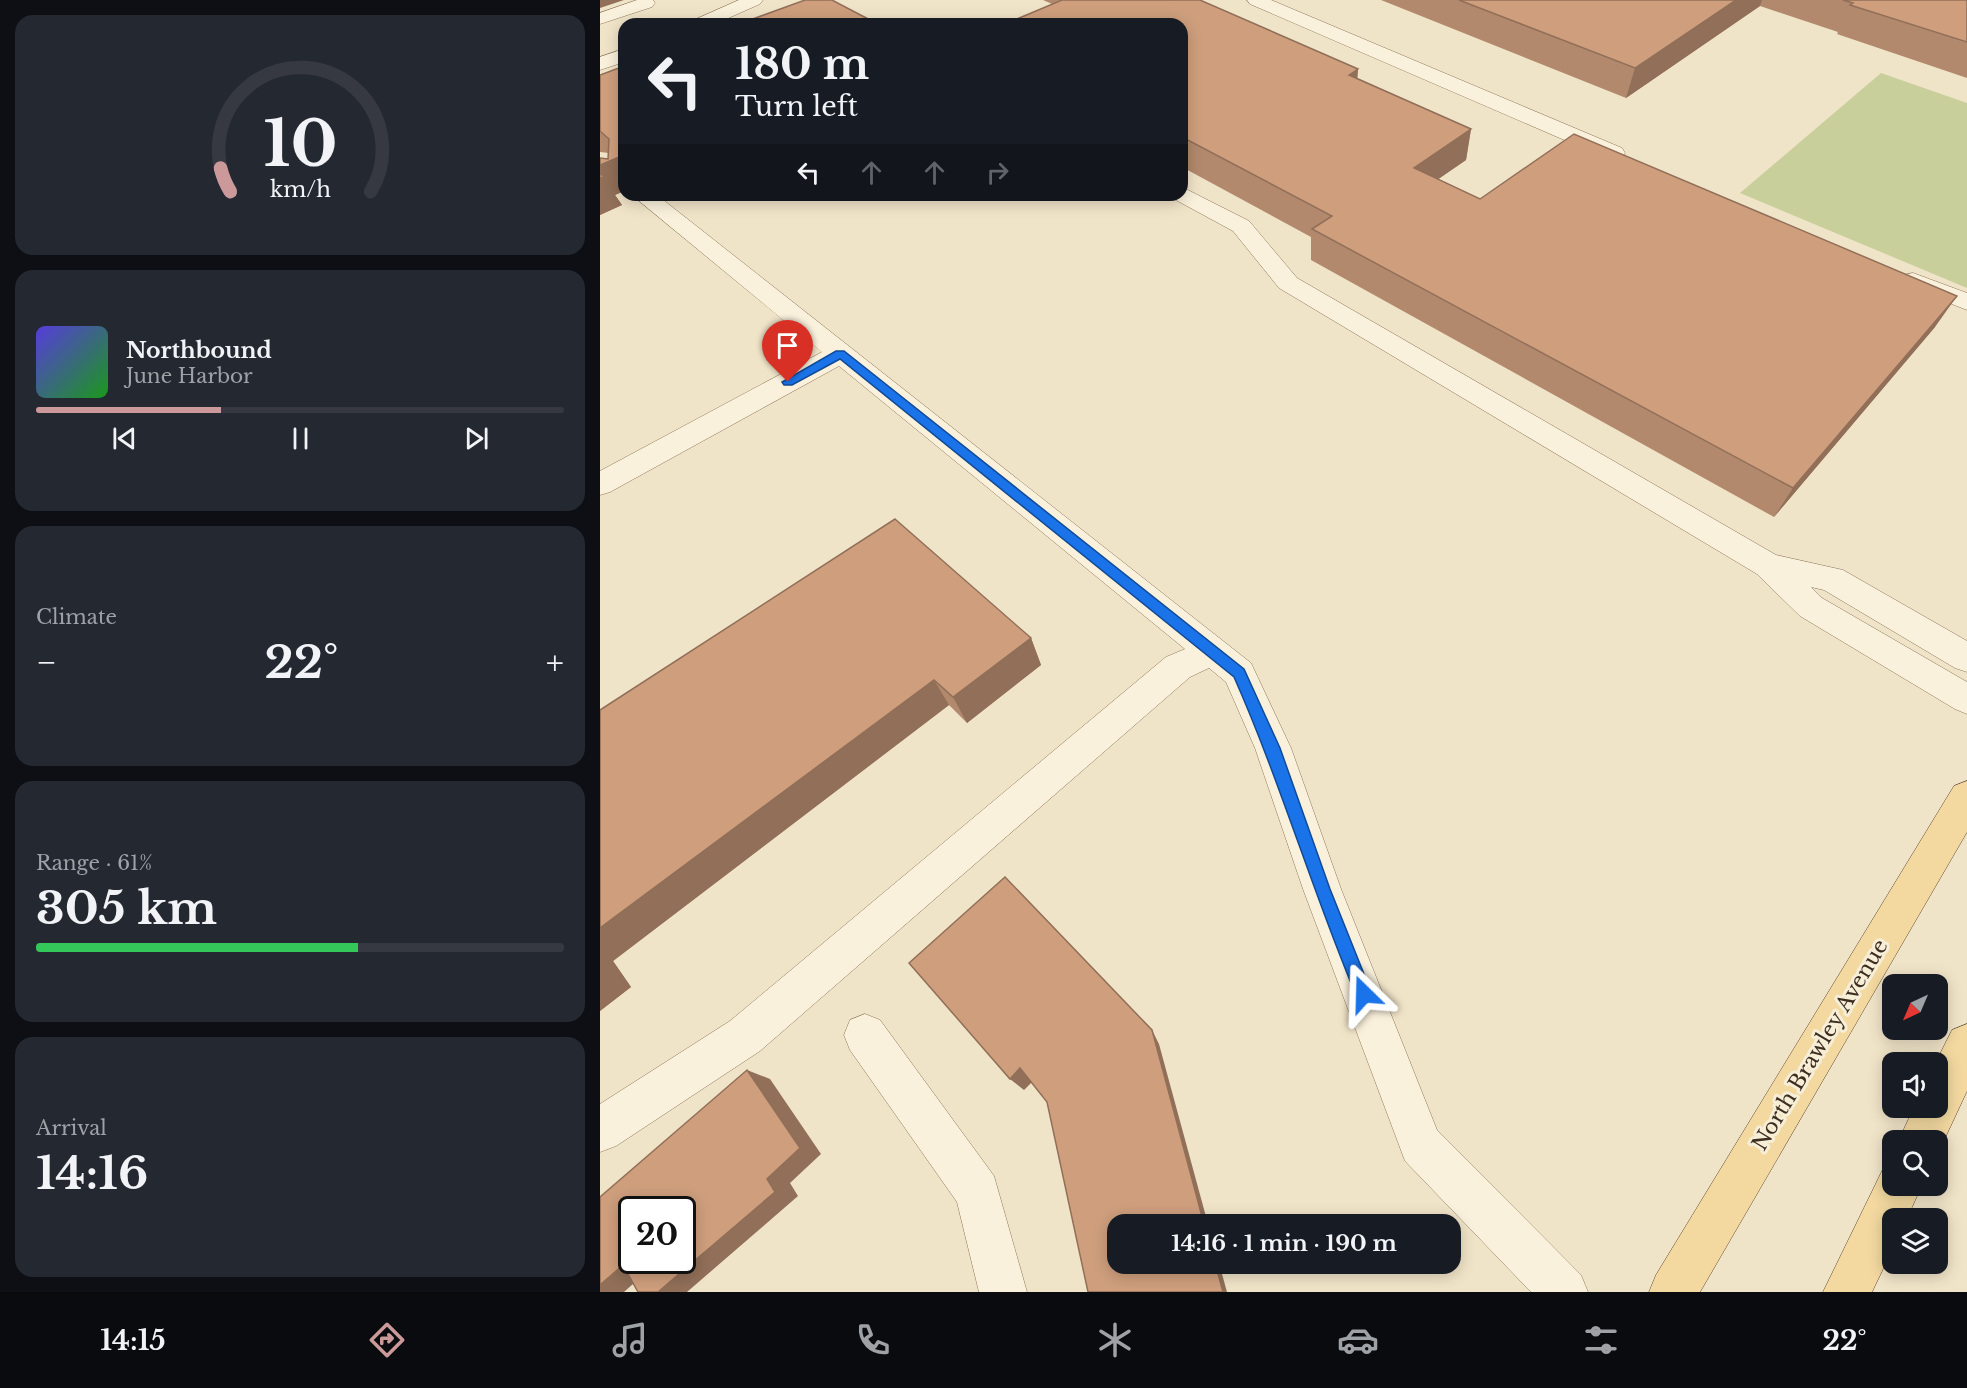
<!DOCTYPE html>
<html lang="en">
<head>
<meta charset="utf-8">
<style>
	body { margin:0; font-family:"Libre Baskerville",serif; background:#242831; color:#f1f3f6; height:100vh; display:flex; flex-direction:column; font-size:22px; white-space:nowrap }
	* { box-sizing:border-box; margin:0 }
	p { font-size:20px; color:#9ea1a6 }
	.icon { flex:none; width:33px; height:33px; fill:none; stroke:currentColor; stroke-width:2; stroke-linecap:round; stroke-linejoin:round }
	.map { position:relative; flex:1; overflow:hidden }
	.sheet { display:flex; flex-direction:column; gap:15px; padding:15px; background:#0d0f14; width:600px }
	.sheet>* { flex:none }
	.top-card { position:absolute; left:18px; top:18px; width:570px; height:183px; border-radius:18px; box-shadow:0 3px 15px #0003; background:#171b24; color:#f1f3f6; overflow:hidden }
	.needle { width:39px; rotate:224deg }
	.tools { position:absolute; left:1282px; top:974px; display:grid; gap:12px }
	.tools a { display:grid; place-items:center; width:66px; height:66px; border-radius:12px; background:#171b24; box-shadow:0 3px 15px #0003; font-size:30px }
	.speed { position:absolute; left:18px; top:1196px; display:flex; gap:12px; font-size:30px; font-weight:700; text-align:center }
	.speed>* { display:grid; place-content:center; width:78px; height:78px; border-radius:50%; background:#171b24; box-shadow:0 3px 15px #0003; line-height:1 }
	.speed .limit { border:3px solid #111; border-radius:9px; background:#fff; color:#111 }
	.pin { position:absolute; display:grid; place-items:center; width:51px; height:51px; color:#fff; margin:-62px -26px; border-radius:50% 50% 50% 0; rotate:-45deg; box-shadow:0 0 6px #0007 }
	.pin .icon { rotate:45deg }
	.me { position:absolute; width:66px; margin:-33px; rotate:338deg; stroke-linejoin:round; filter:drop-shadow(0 0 4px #0008) }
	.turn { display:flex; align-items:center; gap:21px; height:126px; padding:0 18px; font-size:27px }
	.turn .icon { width:78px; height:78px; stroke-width:2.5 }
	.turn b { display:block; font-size:42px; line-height:51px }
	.lanes { display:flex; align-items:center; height:57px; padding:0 18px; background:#0003; justify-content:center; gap:30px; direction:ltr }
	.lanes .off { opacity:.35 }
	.big { font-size:45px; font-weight:700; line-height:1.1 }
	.sheet .card { flex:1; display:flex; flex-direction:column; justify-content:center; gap:9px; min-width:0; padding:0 21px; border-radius:18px; background:#242831 }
	.sheet .dial { align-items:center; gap:0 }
	.dial svg { height:156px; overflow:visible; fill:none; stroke:#363941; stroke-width:7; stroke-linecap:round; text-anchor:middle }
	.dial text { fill:#f1f3f6; stroke:none }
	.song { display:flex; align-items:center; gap:18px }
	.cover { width:72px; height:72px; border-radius:9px; background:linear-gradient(135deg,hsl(250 70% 55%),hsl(120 70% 35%)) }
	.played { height:6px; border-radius:3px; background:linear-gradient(90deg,#cc999b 35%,#363941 35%) }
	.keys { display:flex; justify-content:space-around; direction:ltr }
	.heat { display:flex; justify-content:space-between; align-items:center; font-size:33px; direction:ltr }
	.charge { height:9px; border-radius:4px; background:linear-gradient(90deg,#34c759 61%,#363941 0) }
	.trip { position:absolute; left:507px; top:1214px; width:354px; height:60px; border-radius:18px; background:#171b24; box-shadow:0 3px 15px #0003; font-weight:700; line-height:60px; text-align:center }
	.tabs { display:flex; height:96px; justify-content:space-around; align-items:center; background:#090b0e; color:#9ea1a6 }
	.tabs .icon { width:42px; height:42px }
	.tabs .selected { color:#cc999b }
	.tabs b { font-size:27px; color:#f1f3f6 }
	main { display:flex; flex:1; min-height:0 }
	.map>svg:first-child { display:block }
</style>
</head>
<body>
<main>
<section class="sheet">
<div class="card dial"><svg viewBox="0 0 100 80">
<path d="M14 69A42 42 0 1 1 86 69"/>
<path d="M14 69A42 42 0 0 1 9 57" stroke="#cc999b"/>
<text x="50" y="56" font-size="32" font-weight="700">10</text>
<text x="50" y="72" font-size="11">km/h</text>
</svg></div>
<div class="card">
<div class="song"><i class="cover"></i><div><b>Northbound</b><p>June Harbor</p></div></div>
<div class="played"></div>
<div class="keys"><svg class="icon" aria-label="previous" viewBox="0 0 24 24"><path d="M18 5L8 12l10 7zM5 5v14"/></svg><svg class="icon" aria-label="pause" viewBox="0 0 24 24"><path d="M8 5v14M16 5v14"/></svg><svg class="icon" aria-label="next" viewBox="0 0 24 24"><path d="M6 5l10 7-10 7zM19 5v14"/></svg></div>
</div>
<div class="card"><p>Climate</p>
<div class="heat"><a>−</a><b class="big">22°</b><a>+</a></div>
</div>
<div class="card"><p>Range · 61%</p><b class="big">305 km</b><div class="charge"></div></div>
<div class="card"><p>Arrival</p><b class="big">14:16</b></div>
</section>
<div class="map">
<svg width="1367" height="1292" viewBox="0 0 1367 1292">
	<rect width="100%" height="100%" fill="#f0e4c8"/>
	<path fill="#c9cf9b" d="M1281 73 1367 103V288L1140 193Z"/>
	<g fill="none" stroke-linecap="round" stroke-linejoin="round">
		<g stroke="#8d765c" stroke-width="1">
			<path id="minor" d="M37 0H53L55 3 52 7 0 24V13Z
				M139 0H163L160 4 115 24H91L94 20Z
				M647 0H671L1022 148 1025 153 1022 158H1006L650 4Z
				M24 49V62L0 70V57Z
				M582 187 649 221 697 278 1176 555 1243 570 1367 641V672L1355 668 1224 590 1211 587 1222 598 1367 682V714L1355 709 1200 616 1157 574 679 288 633 231 574 199 572 195H582Z
				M32 195H57L651 663 691 748 741 889 837 1130 981 1275 988 1292H931L805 1161 703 889 655 748 626 682 609 668 590 677 160 1051 16 1146 0 1152V1104L130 1021 566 657 585 649 239 366 10 492 0 495V471L222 352Z
				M1313 273 1367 293V310L1304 285 1301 280 1304 275Z
				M265 1014 280 1020 394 1176 427 1292H379L357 1202 250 1050 244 1035 250 1020Z"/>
		</g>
		<g stroke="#5b4430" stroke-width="1">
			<path id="major" d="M1367 781V832L1100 1292H1049L1056 1275 1354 786Z
				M1367 1024V1091L1338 1153V1140H1299L1314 1107H1338V1062H1336L1352 1030Z
				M1293 1165V1185H1322L1307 1218H1293V1248L1272 1292H1223L1283 1169Z"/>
		</g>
		<use href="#minor" fill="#faf1dc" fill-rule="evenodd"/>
		<use href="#major" fill="#f3d9a0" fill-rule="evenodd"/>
	</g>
	<path fill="#b2896c" d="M443 0H600L758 69 757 78 871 129 866 160 838 179 880 199 1335 327 1174 517 711 260V237L582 167V24L452 4Z
		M781 0H1367V78L1237 34 1238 32 1160 6 1026 98Z
		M24 66V191L15 195 22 205 0 215 9 153 0 152V75Z
		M431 638 441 665 367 723 349 705 13 961 31 987 0 1011V710Z"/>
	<path fill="#916f58" d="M0 0H24L0 8Z
		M1136 0H1162L1160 6 1026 98 1035 68Z
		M272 21 274 24H264Z
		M758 69 756 99 749 75Z
		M871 129 866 160 811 198 814 168Z
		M24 155V191L15 195 22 205 0 215V165Z
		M1357 296 1335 327 1174 517 1193 488Z
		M431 638 441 665 367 723 353 697Z
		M334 680 349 705 13 961 31 987 0 1011V928Z
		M552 1030 559 1044 608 1224H604Z
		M420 1068 434 1080 424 1090 410 1079Z
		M147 1070 170 1079 221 1154 190 1183 198 1196 87 1292H58L167 1179Z
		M615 1263H619L627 1292H623Z
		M23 1265 53 1266 24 1292H0V1285Z"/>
	<path fill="#cf9f7d" stroke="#916f58" stroke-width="1.5" fill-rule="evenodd" d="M205 0H232L272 21 264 24H139Z
		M462 0H600L758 69 749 75 871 129 814 168 880 199 974 134 1357 296 1193 488 712 229 732 216 582 137V24H405Z
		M859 0H1136L1035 68Z
		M1243 0H1367V42L1250 5 1253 3Z
		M24 66V155L0 165V158L8 159 9 139 0 131V75Z
		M0 173 4 177 0 178Z
		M295 519 431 638 353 697 334 680 0 928V710Z
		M405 877 552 1030 604 1224H518V1263H615L623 1292H488L447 1102 420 1068 410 1079 309 963Z
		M147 1070 200 1148 167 1179 175 1192 58 1292H38L23 1265 0 1285V1197ZM32 1209H82V1260H32Z"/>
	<path fill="#1a73e8" stroke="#114b97" stroke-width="1.5" d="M236 351H244L644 669 680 748 730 889 772 994 770 1000 764 1003 758 1000C713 894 681 783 634 677L240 359 192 385H184L182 382Z"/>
	<g text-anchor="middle" stroke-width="6" stroke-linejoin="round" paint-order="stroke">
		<g font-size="21" fill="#3d2e20" stroke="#f7eed8">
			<text transform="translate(1220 1045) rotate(-59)" y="7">North Brawley Avenue</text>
		</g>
	</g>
</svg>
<div class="tools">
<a><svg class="needle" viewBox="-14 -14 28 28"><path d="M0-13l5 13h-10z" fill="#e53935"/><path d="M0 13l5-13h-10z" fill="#9ea1a6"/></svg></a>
<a><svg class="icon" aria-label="sound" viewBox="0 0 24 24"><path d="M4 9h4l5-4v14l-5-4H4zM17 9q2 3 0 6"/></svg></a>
<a><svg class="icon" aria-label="search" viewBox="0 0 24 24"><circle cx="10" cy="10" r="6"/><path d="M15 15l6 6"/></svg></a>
<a><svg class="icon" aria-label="layers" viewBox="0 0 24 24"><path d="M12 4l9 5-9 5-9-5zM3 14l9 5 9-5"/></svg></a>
</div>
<div class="speed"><div class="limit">20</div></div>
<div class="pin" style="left:188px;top:382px;background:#d93025"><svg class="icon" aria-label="arrive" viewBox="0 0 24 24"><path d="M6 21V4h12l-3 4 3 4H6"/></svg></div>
<svg class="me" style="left:764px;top:994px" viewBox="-20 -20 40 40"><path d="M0-17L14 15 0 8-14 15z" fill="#1a73e8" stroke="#fff" stroke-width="4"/></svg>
<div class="trip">14:16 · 1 min · 190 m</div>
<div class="top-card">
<div class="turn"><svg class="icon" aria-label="left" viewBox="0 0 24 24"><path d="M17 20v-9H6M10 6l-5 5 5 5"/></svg><div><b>180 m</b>Turn left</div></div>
<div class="lanes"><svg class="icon" aria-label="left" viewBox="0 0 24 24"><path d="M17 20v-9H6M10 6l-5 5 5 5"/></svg><svg class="icon off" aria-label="ahead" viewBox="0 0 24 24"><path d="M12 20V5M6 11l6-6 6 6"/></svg><svg class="icon off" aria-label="ahead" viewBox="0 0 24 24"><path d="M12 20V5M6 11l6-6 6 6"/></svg><svg class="icon off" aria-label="right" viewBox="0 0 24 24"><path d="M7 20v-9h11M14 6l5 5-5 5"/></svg></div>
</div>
</div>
</main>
<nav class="tabs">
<b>14:15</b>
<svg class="icon selected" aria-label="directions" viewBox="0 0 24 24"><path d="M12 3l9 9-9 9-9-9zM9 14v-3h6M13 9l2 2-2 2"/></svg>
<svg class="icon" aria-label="music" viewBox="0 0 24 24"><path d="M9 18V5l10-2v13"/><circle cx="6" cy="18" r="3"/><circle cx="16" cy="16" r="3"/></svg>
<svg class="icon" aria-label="phone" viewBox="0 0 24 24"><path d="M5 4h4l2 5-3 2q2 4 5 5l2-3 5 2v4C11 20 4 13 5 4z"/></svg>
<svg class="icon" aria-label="climate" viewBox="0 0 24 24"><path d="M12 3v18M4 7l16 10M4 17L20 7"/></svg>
<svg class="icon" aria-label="car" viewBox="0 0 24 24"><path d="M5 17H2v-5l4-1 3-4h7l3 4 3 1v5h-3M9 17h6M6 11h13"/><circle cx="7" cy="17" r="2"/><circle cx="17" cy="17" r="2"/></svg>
<svg class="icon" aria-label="filters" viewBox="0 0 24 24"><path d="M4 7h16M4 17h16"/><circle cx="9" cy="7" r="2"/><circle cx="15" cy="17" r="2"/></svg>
<b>22°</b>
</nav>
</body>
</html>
